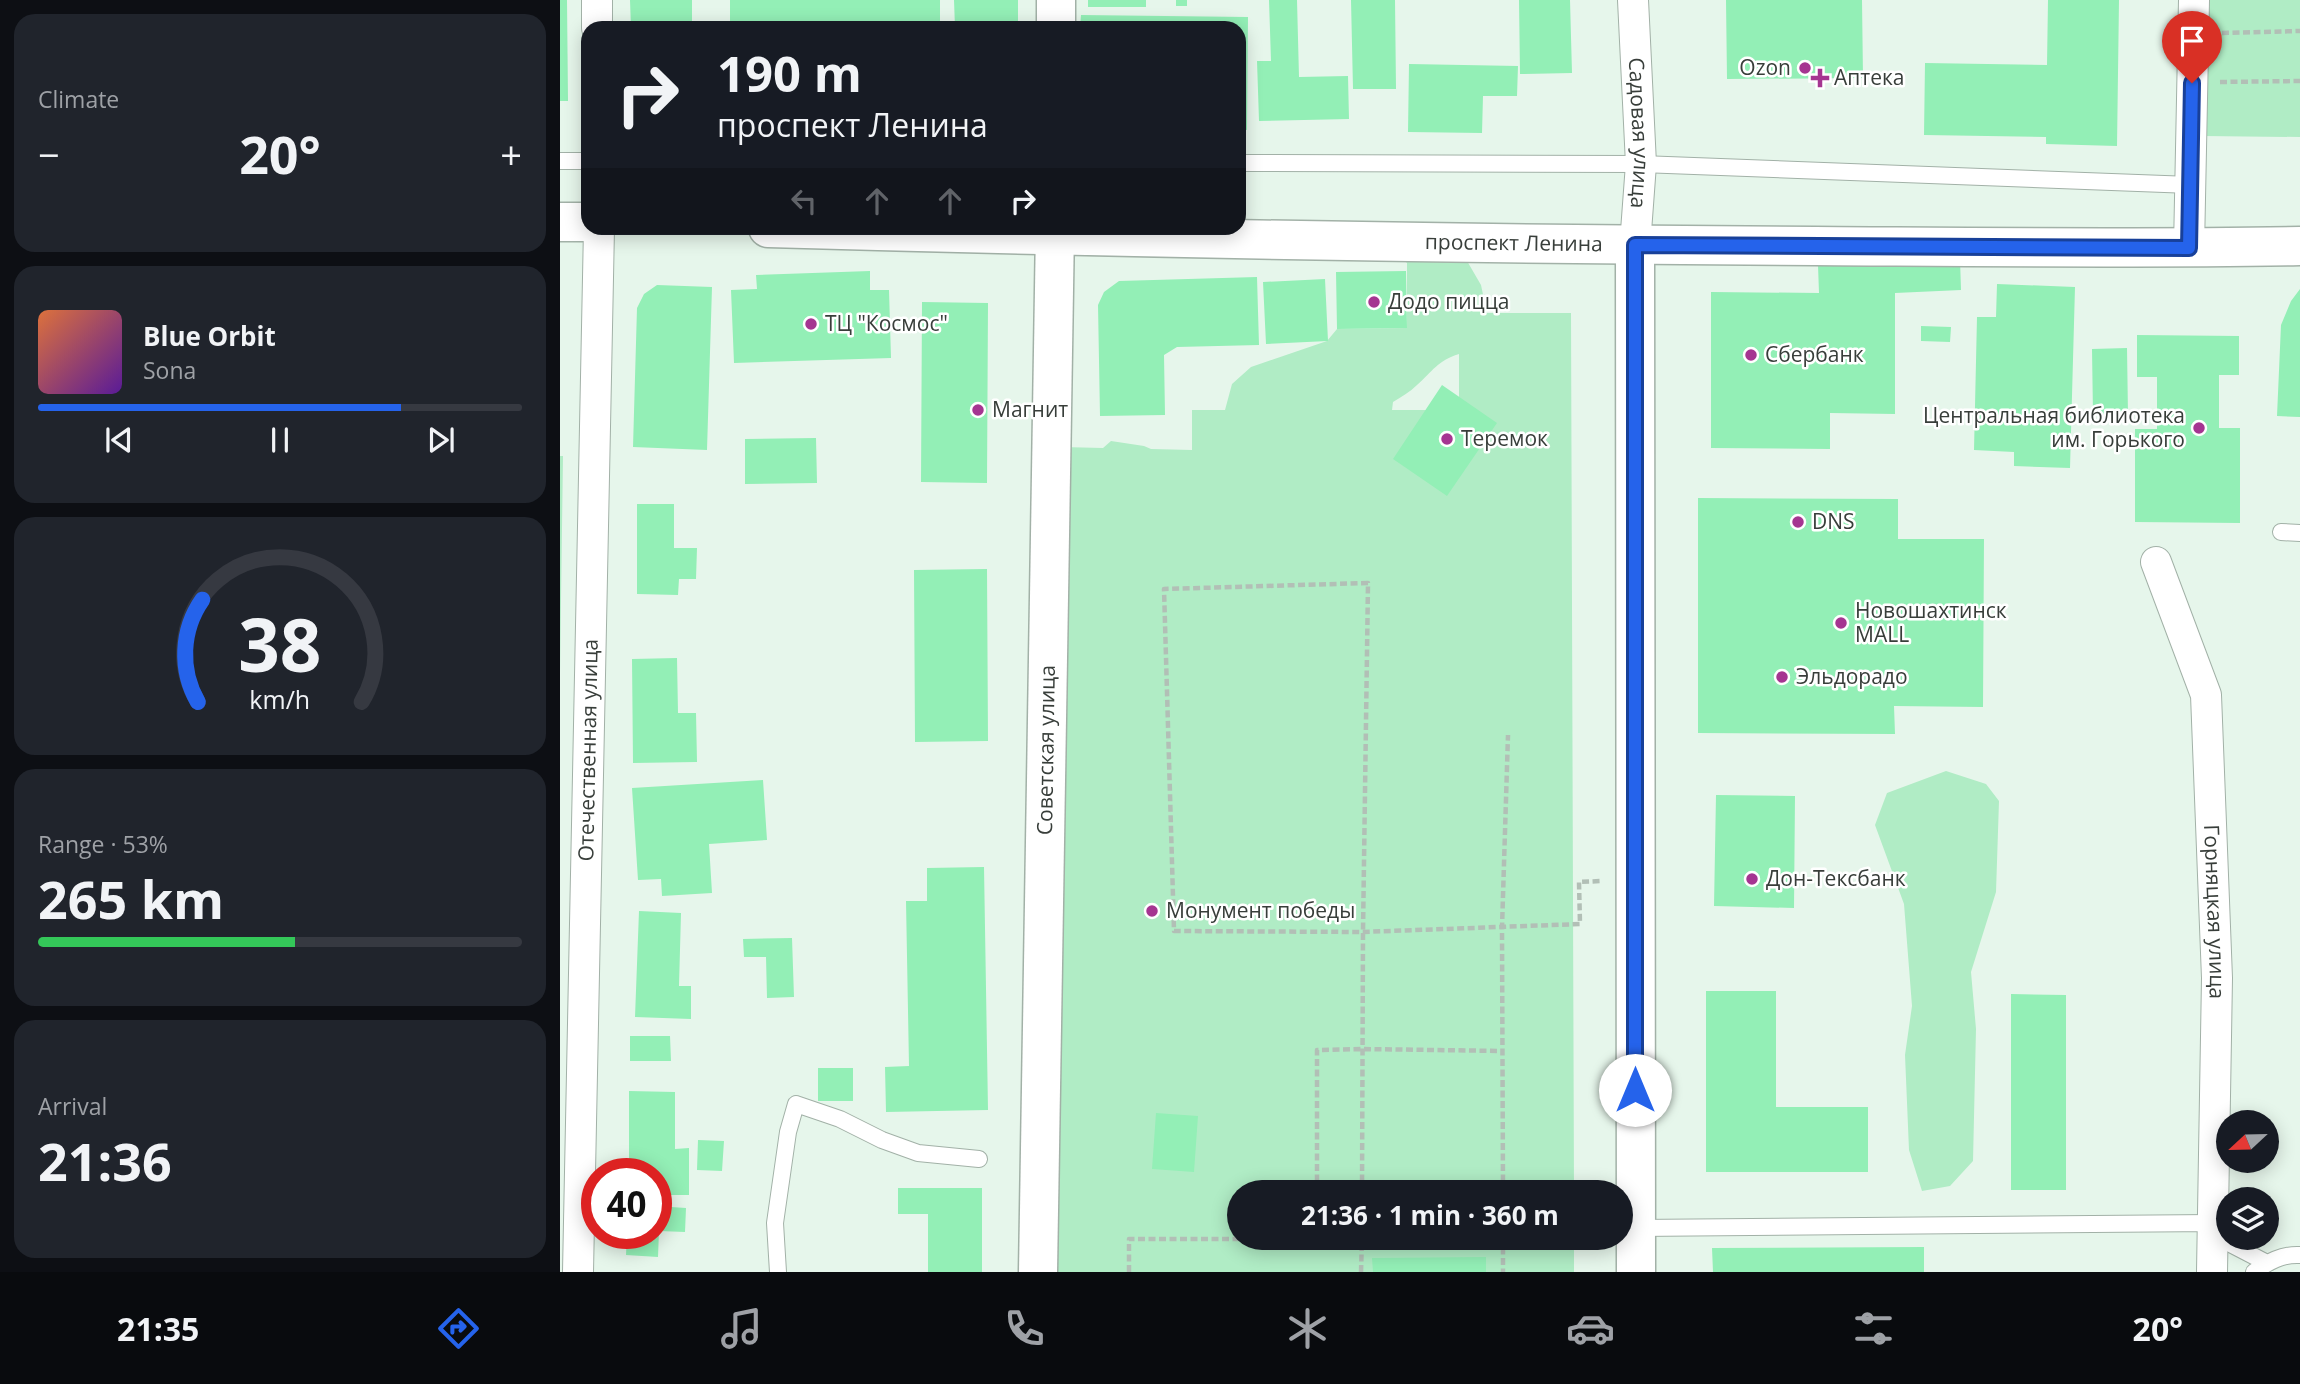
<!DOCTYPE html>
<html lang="en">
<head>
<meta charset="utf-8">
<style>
	body { margin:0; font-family:"Open Sans",sans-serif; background:#20242c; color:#f1f3f6; height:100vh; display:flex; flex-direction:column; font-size:26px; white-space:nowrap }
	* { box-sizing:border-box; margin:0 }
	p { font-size:23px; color:#9ea1a6 }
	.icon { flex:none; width:38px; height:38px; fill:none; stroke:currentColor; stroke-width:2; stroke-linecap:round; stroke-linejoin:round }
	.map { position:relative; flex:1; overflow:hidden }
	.details { display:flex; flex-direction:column; gap:14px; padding:14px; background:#0d0f14; width:560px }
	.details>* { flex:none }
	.top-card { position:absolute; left:21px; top:21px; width:665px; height:214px; border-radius:21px; box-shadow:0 4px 18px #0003; background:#171b24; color:#f1f3f6; overflow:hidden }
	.needle { width:46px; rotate:248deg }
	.tools { position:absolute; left:1656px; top:1110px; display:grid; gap:14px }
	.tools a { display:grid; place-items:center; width:63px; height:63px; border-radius:50%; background:#171b24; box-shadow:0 4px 18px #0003; font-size:35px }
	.speed { position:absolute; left:21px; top:1158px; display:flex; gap:14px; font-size:35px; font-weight:700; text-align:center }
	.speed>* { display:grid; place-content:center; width:91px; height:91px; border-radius:50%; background:#171b24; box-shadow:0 4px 18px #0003; line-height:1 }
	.speed .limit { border:10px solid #d22; background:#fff; color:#111 }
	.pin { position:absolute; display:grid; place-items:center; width:60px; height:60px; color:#fff; margin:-72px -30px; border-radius:50% 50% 50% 0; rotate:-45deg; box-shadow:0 0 7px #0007 }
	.pin .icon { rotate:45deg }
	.me { position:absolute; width:77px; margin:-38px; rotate:0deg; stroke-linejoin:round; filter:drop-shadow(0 0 5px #0008) }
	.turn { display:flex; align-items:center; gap:24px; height:147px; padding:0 21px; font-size:32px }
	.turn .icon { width:91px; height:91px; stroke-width:2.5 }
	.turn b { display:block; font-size:49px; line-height:60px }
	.lanes { display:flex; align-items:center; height:66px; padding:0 21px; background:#0003; justify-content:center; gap:35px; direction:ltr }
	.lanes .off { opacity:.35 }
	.big { font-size:52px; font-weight:700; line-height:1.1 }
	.details .card { flex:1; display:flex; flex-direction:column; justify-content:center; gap:10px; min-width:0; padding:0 24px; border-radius:21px; background:#20242c }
	.details .dial { align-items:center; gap:0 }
	.dial svg { height:182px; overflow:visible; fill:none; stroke:#363941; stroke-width:7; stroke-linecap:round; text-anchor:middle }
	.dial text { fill:#f1f3f6; stroke:none }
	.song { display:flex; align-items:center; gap:21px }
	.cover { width:84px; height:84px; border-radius:10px; background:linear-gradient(135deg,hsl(20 70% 55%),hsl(270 70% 35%)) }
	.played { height:7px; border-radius:4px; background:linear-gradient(90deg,#2563eb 75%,#363941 75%) }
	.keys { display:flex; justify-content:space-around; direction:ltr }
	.heat { display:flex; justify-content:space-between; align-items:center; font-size:38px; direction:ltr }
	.charge { height:10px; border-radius:5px; background:linear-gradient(90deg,#34c759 53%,#363941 0) }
	.trip { position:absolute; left:667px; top:1180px; width:406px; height:70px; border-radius:35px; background:#171b24; box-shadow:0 4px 18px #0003; font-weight:700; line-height:70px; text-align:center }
	.tab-bar { display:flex; height:112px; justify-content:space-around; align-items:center; background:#090b0e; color:#9ea1a6 }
	.tab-bar .icon { width:49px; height:49px }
	.tab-bar .current { color:#2563eb }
	.tab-bar b { font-size:32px; color:#f1f3f6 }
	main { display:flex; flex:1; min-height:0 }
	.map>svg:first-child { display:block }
</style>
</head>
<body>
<main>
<section class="details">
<div class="card"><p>Climate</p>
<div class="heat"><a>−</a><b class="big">20°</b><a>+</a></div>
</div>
<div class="card">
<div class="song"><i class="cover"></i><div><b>Blue Orbit</b><p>Sona</p></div></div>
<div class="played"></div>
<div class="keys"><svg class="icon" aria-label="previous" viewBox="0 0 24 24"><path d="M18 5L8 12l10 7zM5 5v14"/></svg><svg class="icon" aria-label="pause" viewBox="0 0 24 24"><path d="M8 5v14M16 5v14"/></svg><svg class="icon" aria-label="next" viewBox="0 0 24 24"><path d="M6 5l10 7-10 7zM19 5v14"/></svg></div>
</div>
<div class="card dial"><svg viewBox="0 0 100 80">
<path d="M14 69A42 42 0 1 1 86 69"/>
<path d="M14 69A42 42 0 0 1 16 24" stroke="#2563eb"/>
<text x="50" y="56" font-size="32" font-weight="700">38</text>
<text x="50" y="72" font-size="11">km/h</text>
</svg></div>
<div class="card"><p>Range · 53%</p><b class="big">265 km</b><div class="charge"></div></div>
<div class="card"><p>Arrival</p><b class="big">21:36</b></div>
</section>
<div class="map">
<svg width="1740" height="1272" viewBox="0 0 1740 1272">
	<rect width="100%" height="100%" fill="#e6f6eb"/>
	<path fill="#b0ecc5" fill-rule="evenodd" d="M1644 0H1740V137L1643 136Z
		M896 242 921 285 927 313H1011L1014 1192H679V1237H1014V1272H493L502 447 543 448 551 441 584 446 591 449 632 450V410H665L672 384 691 367 767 341 777 329 847 328V263L838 254ZM899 354V410H832L833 402C841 397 850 392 857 385 873 371 877 361 899 354Z
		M0 456H3L0 673Z
		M1386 771 1426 784 1439 801 1436 892 1411 972 1416 1029 1413 1161 1390 1186 1362 1191 1349 1150 1345 1055 1352 1006 1344 904 1315 825 1327 793Z"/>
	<path fill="#93efb6" d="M0 0H7L8 101H0Z
		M70 0H132V28H71Z
		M170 0H380V28H170Z
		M394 0H458V24H442V28H395Z
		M528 0H586V7H528Z
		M616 0H627V6H616Z
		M709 0H737L739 77 788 76 789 119 699 121 697 61H711Z
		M791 0H835L836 89H793Z
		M959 0H1010L1012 73 960 74Z
		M1166 0H1302L1303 78 1167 79Z
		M1488 0H1559L1557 146 1486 144V137L1364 135 1365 63 1487 65Z
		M521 15 688 17 687 130 679 129V28H520Z
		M849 64 958 66 957 96H923L922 133 848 132Z
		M1400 259 1401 290 1335 293V414L1270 413V449L1151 448V292L1259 293 1258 265Z
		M310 271V290H329L331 358 174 363 171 290 197 289 196 275Z
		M846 271 847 328 777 329 776 272Z
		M697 277 699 345 617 347 604 355 605 415 540 416 538 305 544 292 559 281Z
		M765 279 768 341 706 344 703 282Z
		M1437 284 1515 287 1510 468 1454 466V452L1414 450 1417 317H1436Z
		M97 285 152 287 147 450 73 447 77 308 84 294Z
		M1740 289V417L1717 416 1721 325 1731 301Z
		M362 302 428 303 427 483 361 482Z
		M1361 326 1391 327 1390 342 1361 341Z
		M1577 335 1679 336V375H1659V428H1680V523L1575 522V429H1597V377H1577Z
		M1567 348 1568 415H1533L1532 349Z
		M882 385 937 423 887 496 833 459Z
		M256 438 257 483 185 484V439Z
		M1138 498 1338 499V539H1424L1423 707 1334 706 1335 734 1138 733Z
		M77 504H114V548H137L136 579H119L118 595 77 594Z
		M427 569 428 741 355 742 354 570Z
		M117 658 118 713H136L137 762 73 763 72 659Z
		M203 780 207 840 149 844 152 893 102 896 101 879 78 880 72 788Z
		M1156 795 1235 796 1234 908 1154 906Z
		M424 867 428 1110 326 1112 325 1067 349 1066 346 901H367V868Z
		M79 911 121 913 119 986H131V1019L75 1017Z
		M232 938 234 997 207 998 206 957H184L183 939Z
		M1146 991H1216V1107H1308V1172H1146Z
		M1451 994 1506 995V1190H1451Z
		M70 1036H110L111 1061H70Z
		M258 1068H293V1101H258Z
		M69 1091 115 1092V1149L129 1148V1195H96V1174H69Z
		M596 1113 638 1116 634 1172 592 1169Z
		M138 1140 164 1141 162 1171 137 1170Z
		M338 1188H422V1272H368V1214H338Z
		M96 1206 126 1208 125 1232 99 1231 98 1257 66 1255 67 1234H96Z
		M1364 1247V1272H1153L1152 1248Z
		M926 1257V1272H813L812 1258Z"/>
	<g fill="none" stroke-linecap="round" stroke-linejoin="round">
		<g stroke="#a2b1a7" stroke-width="18">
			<path id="lane" d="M0 161H28
				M679 163 1081 164 1631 185
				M1721 532 1740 533
				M1076 1228 1653 1223
				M1653 1235 1707 1263
				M218 1272 215 1223 228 1132 236 1104 280 1119 322 1140 358 1153 419 1159
				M1694 1272C1708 1262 1722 1254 1740 1255"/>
		</g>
		<g stroke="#a2b1a7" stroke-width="32">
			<g id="street">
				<path d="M37 0V28"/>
				<path id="s1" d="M1073 0 1081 164 1075 245"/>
				<path d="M1629 248 1634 0"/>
				<path id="s2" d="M1596 562 1646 695 1657 978 1652 1272"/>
				<path id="s3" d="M18 1272 39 228"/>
			</g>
		</g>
		<g stroke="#a2b1a7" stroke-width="41">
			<g id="secondary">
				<path d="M496 28V0"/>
				<path d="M0 222H28"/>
				<path id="s4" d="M208 228C557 238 906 244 1255 246 1417 247 1578 249 1740 246"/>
				<path d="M1075 245 1076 1272"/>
				<path id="s5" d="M478 1272 495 228"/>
			</g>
		</g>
		<path stroke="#b2bfb6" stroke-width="4.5" stroke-dasharray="7 3.5" stroke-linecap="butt" d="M1662 33 1740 31
			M1660 82 1740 81
			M757 1192V1050L802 1049 943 1051
			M802 1192 803 932 808 583 604 589 614 931 803 932 1020 924 1019 882 1042 881
			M943 1192 942 928 948 735
			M943 1237V1272
			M569 1272V1239H802
			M801 1272 802 1238"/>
		<use href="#lane" stroke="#fff" stroke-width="16"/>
		<use href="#street" stroke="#fff" stroke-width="30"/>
		<use href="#secondary" stroke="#fff" stroke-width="38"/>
	</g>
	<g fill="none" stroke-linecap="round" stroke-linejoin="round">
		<g stroke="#184099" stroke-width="18">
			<path id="route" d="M1075 1090V245L1629 248 1632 83"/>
		</g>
		<use href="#route" stroke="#2563eb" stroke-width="12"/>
	</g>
	<g fill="#a53591" stroke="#fff" stroke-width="2.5">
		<circle cx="1245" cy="68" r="7"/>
		<path d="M1256.5 67.5h7v7h7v7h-7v7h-7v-7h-7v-7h7z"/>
		<circle cx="814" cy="302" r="7"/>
		<circle cx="251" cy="324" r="7"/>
		<circle cx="1191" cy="355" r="7"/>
		<circle cx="418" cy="410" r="7"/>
		<circle cx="1639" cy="428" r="7"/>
		<circle cx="887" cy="439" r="7"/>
		<circle cx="1238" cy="522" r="7"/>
		<circle cx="1281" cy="623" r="7"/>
		<circle cx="1222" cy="677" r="7"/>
		<circle cx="1192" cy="879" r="7"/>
		<circle cx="592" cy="911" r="7"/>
	</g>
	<g text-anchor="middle" stroke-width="5" stroke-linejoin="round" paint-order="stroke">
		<g font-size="21" fill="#383e3a" stroke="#fff" text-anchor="start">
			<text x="1231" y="75" text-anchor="end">Ozon</text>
			<text x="1274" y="85">Аптека</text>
			<text x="828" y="309">Додо пицца</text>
			<text x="265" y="331">ТЦ "Космос"</text>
			<text x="1205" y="362">Сбербанк</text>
			<text x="432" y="417">Магнит</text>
			<text x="1625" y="423" text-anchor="end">Центральная библиотека<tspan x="1625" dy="24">им. Горького</tspan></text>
			<text x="901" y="446">Теремок</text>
			<text x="1252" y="529">DNS</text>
			<text x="1295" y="618">Новошахтинск<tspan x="1295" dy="24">MALL</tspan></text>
			<text x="1236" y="684">Эльдорадо</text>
			<text x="1206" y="886">Дон-Тексбанк</text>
			<text x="606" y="918">Монумент победы</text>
		</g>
		<g font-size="21" fill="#383e3a" stroke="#fff">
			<text dy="7" stroke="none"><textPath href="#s1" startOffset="133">Садовая улица</textPath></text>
			<text dy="7" stroke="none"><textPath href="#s4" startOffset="746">проспект Ленина</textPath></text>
			<text dy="7" stroke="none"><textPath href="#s3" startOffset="522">Отечественная улица</textPath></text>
			<text dy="7" stroke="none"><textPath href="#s5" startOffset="522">Советская улица</textPath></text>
			<text dy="7" stroke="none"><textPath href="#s2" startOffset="359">Горняцкая улица</textPath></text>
		</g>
	</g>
</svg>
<div class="tools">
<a><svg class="needle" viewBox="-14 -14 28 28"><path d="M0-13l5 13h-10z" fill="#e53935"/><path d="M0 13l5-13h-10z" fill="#9ea1a6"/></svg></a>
<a><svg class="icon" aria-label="layers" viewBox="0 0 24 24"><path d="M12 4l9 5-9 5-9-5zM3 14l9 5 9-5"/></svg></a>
</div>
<div class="speed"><div class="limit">40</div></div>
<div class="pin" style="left:1632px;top:83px;background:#d93025"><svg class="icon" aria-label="arrive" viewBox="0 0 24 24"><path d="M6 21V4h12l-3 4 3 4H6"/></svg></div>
<svg class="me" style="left:1075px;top:1090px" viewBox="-20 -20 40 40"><circle r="19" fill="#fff"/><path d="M0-13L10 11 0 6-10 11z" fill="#2563eb"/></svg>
<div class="trip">21:36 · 1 min · 360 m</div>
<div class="top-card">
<div class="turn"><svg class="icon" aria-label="right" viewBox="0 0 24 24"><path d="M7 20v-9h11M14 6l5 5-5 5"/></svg><div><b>190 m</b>проспект Ленина</div></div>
<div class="lanes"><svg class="icon off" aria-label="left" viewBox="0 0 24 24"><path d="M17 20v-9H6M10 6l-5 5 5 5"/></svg><svg class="icon off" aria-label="ahead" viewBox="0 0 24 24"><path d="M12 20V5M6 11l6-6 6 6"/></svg><svg class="icon off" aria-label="ahead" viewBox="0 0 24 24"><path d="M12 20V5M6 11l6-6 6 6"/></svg><svg class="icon" aria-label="right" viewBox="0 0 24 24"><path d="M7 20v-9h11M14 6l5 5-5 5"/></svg></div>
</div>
</div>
</main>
<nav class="tab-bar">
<b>21:35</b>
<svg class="icon current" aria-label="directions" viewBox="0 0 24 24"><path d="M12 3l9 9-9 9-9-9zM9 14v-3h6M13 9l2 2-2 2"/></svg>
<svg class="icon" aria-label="music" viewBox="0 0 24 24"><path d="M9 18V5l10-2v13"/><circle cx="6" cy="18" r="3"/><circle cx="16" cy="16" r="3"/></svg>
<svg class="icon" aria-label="phone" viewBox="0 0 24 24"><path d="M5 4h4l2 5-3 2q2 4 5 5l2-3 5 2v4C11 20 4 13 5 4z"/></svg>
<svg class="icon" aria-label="climate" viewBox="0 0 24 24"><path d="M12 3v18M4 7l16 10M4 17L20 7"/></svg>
<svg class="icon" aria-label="car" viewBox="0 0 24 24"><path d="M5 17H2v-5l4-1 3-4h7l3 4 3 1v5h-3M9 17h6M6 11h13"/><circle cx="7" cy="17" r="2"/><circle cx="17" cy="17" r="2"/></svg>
<svg class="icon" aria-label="filters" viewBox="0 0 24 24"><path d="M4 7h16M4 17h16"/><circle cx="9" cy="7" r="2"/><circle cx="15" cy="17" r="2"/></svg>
<b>20°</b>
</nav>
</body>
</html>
